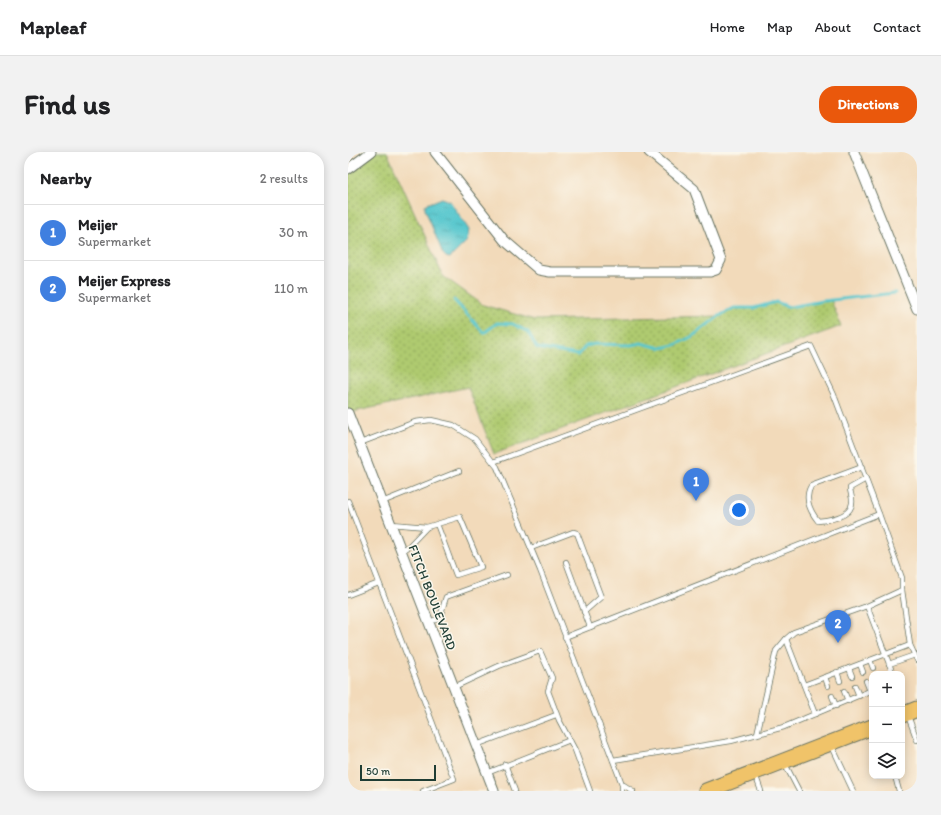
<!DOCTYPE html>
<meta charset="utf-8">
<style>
body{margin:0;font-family:Itim,sans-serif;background:#f2f2f2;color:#202124}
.controls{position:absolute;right:12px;bottom:12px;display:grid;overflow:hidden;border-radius:8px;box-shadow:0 2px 10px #0003}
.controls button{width:36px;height:36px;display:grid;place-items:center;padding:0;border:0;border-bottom:1px solid #e0e0e0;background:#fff;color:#202124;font:20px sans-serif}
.scale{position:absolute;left:12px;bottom:10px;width:76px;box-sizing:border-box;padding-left:4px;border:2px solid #1f3d34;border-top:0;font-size:11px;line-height:14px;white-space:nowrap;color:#1f3d34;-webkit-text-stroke:3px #fbf7ec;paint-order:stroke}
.you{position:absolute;left:391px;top:358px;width:14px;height:14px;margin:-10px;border:3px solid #fff;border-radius:50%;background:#1a73e8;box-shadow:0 0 0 6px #1a73e833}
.badge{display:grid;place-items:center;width:26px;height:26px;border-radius:50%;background:#ea580c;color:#fff;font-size:13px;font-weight:700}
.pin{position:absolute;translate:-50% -33px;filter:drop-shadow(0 1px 2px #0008)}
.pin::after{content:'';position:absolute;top:21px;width:14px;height:12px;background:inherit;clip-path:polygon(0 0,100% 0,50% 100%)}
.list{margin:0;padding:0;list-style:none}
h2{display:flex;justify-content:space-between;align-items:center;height:52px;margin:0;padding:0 16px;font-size:17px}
h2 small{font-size:13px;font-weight:400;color:#757577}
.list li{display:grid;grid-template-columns:26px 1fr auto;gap:12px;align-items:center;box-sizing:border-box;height:56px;padding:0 16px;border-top:1px solid #e0e0e0}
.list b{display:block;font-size:15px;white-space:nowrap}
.list p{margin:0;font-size:13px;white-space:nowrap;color:#757577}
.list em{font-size:13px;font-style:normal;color:#757577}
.icon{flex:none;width:22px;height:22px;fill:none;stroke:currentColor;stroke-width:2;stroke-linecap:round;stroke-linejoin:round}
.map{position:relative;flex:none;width:569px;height:639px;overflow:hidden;border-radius:16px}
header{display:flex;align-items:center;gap:24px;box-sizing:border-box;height:56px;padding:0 20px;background:#fff;border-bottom:1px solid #e0e0e0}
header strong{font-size:19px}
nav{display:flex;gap:22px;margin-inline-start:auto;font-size:14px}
.intro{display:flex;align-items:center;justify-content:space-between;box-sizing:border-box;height:96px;padding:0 24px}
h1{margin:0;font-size:28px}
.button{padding:10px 18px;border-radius:16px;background:#ea580c;color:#fff;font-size:14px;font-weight:700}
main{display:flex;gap:24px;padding:0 24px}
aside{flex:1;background:#fff;border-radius:16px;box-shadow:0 2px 10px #0003}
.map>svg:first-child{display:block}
</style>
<header>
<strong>Mapleaf</strong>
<nav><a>Home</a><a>Map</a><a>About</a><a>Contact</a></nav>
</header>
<div class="intro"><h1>Find us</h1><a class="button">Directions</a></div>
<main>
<aside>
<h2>Nearby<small>2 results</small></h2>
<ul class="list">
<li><span class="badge" style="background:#3f7fe0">1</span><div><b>Meijer</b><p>Supermarket</p></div><em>30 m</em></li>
<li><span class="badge" style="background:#3f7fe0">2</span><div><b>Meijer Express</b><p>Supermarket</p></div><em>110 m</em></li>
</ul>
</aside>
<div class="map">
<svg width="569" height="639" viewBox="0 0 569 639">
<defs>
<pattern id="grass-dots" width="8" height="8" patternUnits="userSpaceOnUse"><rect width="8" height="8" fill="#afca70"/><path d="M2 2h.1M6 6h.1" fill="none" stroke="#8ea55d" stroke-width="1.8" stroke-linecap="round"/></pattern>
<pattern id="water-ripples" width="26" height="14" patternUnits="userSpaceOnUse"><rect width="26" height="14" fill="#59c7ce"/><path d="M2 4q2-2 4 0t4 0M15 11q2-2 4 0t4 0" fill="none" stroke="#49a3a8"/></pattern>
</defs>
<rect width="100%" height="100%" fill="#fbf7ec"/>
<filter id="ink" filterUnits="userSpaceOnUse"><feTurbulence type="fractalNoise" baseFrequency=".025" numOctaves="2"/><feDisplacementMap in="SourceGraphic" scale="8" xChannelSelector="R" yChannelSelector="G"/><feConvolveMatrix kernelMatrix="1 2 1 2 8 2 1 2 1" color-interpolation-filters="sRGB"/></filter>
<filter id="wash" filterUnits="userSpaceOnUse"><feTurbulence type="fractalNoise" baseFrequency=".012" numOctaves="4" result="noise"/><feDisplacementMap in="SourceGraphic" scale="16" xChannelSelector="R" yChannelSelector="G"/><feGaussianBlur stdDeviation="0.9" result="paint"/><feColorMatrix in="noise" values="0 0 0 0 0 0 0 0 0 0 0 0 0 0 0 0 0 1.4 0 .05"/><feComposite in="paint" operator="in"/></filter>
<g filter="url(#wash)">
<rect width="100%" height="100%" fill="#f2daba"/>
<path fill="url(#grass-dots)" stroke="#678452" d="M 23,0 L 39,0 L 95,124 L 135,153 L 187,168 L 371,164 L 386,156 L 406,156 L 428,150 L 441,155 L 483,148 L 493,174 L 146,302 L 120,235 L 0,261 L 0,17 Z"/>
<path fill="url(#water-ripples)" stroke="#3c8281" d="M 94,46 L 102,49 L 121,78 L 119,89 L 102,106 L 98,105 L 95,102 L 77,57 L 77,53 Z"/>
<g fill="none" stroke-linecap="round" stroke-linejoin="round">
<path stroke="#59c7ce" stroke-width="3" d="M 106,148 L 136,181 L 149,171 L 165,172 L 180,180 L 189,196 L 230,203 L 238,194 L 247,192 L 283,193 L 293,191 L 313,196 L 327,193 L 345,184 L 371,164 L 386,156 L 406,156 L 428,150 L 441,155 L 475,149 L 547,141"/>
</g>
</g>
<g filter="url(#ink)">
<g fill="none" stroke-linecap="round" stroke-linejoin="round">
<defs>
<g id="lane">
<path d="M 12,291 L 67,270 L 83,268 L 105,273 L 127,287 L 145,310 L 149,315 L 192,418 L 274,632 L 274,639"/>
<path d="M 145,310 L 463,194 L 486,243 L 531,362"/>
<path d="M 514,315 L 463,334 C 456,346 462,359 470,369 C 481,368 503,365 504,351 C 505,346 502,341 502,336 L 518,327"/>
<path d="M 0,349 L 106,627 L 75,639"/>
<path d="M 34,350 L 111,319"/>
<path d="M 43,372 L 79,375 L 61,394 L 53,399"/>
<path d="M 79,375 L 112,365 L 133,415 L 108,423 L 89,372"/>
<path d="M 183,396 L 225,380 L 229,381 L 253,445 L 236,460"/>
<path d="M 218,410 L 242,475"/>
<path d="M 0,443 L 31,431"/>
<path d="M 519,454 L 554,438 L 562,493 L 569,508"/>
<path d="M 81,470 L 93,466 L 94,458 L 98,445 L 159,423"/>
<path d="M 217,485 L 531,362 L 554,426 L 554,438"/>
<path d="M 438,487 L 467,562"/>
<path d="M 522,508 L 525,516"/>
<path d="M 512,512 L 515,520"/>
<path d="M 541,512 L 567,503"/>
<path d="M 501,516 L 504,524"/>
<path d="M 489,520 L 492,529"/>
<path d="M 477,525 L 480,534"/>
<path d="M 518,529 L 522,539"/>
<path d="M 456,533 L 562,493"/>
<path d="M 507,534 L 511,544"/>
<path d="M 106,535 L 151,514 L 192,499 L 204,526 L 200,539 L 211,568 L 227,598 L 242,639"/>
<path d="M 496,539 L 500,549"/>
<path d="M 484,544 L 488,554"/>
<path d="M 560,564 L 569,588"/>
<path d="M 409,582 L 428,499 L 438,487 L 446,480 L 519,454 L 545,522"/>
<path d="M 483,592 L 505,639"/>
<path d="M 128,593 L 208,563"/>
<path d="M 265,608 L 383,589 L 436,575 L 524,538"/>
<path d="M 436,610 L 451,639"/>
<path d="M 157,612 L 167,639"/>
<path d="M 139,621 L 222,588"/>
<path d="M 407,622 L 413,639"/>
<path d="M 547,624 L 551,639"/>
<path d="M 274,632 L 285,639"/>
</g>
<g id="street">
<path d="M 87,0 L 156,88 L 191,118 L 202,120 L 362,120 L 368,118 L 373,108 L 346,37 L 301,0"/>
<path d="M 506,0 L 569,157"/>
<path d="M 0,17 L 23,0"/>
<path d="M 0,261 L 146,639"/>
</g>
<g id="primary">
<path d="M 554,563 L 569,557"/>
<path d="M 358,639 L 524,575"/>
</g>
</defs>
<use href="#lane" stroke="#697463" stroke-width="6"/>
<use href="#street" stroke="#697463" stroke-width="11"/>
<use href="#primary" stroke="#697463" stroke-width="17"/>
<use href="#lane" stroke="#fff" stroke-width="4.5"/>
<use href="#street" stroke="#fff" stroke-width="9"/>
<use href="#primary" stroke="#f0c369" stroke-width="15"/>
</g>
</g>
<g text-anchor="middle" stroke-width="3" stroke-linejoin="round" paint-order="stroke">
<g font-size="13" fill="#1f3d34" stroke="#fbf7ec">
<text transform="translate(85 445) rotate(69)" y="5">FITCH BOULEVARD</text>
</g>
</g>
</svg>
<div class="controls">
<button>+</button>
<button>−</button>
<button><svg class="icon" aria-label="layers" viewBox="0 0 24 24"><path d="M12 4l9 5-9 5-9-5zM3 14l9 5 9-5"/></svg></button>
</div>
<div class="scale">50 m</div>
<div class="you"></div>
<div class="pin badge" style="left:348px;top:349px;background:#3f7fe0">1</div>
<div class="pin badge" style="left:490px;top:491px;background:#3f7fe0">2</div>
</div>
</main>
